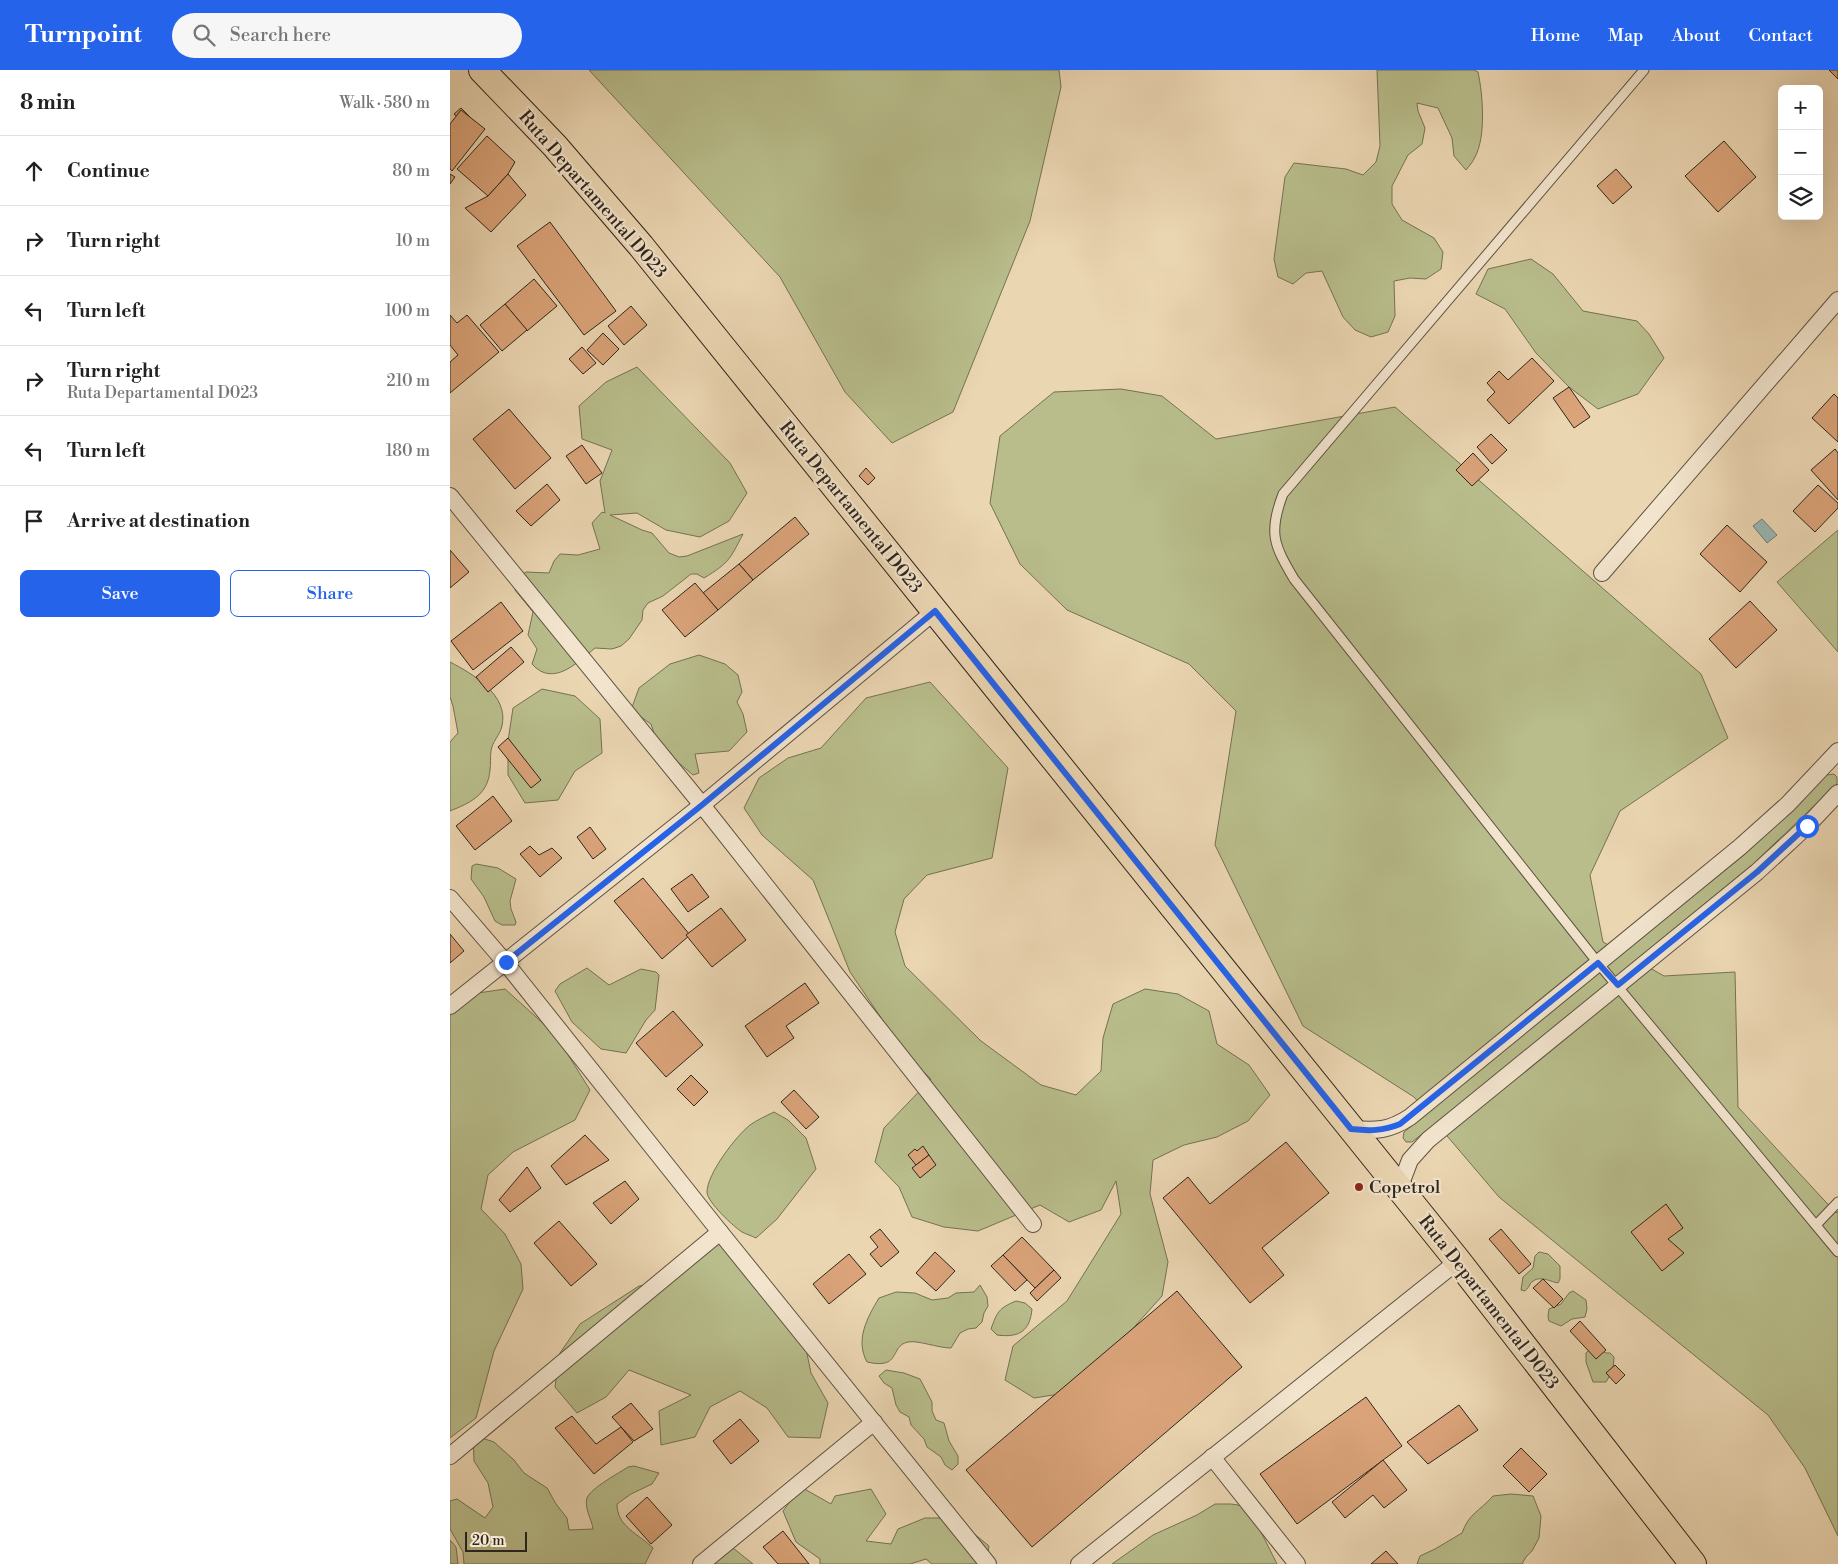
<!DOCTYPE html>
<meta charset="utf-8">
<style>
body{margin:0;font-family:"Libre Bodoni",serif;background:#f6f6f6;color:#222}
.controls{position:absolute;right:15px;top:15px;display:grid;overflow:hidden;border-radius:8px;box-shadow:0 5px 20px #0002}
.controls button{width:45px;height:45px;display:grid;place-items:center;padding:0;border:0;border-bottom:1px solid #e0e0e0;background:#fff;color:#222;font:25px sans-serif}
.scale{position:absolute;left:15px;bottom:12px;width:62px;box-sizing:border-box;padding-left:5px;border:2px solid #2f261d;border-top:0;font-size:14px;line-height:18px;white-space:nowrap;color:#2f261d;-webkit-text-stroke:4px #f2e4cd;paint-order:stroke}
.stop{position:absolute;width:15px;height:15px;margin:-11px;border:4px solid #2563eb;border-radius:50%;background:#fff}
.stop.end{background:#2563eb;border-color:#fff;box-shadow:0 1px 5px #0008}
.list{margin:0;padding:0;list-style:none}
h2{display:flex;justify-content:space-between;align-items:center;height:65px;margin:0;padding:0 20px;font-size:21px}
h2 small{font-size:16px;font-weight:400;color:#767676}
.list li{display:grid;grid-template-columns:32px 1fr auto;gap:15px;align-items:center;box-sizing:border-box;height:70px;padding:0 20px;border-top:1px solid #e0e0e0}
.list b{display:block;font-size:19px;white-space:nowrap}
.list p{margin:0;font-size:16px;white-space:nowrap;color:#767676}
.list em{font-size:16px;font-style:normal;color:#767676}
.actions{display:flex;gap:10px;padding:15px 20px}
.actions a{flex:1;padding:11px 0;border:1px solid #2563eb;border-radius:8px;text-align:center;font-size:18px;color:#2563eb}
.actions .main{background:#2563eb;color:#fff}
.icon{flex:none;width:28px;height:28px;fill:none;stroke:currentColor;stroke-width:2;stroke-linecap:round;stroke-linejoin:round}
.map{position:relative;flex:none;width:1388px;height:1494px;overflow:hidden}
header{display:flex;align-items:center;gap:30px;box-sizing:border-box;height:70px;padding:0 25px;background:#2563eb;color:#fff}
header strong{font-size:24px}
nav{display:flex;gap:28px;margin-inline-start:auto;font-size:18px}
.search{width:350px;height:45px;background:#f6f6f6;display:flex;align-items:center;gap:12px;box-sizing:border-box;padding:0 18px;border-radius:28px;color:#767676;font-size:19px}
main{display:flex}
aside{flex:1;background:#fff}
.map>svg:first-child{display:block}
</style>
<header>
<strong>Turnpoint</strong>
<div class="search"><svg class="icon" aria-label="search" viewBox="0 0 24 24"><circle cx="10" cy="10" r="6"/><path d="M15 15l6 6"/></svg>Search here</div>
<nav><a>Home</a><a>Map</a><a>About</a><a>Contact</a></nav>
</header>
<main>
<aside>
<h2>8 min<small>Walk · 580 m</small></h2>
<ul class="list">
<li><svg class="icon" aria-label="ahead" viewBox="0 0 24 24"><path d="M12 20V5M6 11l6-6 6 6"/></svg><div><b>Continue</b></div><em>80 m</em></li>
<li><svg class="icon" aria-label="right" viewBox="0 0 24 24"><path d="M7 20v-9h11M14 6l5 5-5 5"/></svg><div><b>Turn right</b></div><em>10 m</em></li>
<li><svg class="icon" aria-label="left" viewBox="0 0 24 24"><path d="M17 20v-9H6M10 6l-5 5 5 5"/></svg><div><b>Turn left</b></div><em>100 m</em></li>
<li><svg class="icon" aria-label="right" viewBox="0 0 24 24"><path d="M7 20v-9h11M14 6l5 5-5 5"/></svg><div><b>Turn right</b><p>Ruta Departamental D023</p></div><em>210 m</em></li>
<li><svg class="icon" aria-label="left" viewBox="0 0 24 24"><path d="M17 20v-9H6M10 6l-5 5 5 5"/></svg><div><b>Turn left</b></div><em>180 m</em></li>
<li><svg class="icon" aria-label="arrive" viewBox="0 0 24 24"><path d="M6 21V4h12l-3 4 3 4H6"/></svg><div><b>Arrive at destination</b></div></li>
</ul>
<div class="actions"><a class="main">Save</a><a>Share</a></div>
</aside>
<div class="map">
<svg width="1388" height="1494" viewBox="0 0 1388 1494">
<rect width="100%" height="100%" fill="#ebd6b2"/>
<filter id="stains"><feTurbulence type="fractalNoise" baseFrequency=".004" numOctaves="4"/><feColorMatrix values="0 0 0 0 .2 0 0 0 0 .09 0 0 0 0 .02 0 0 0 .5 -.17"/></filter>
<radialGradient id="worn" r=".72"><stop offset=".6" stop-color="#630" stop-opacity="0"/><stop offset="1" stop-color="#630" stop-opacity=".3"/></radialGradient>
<g fill="#b8bd8b" stroke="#747254">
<path d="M 139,0 L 609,0 L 611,17 L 580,151 L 503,342 L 442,373 L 395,322 L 330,207 Z"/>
<path d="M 927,0 L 1024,0 L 1028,2 C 1033,25 1036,67 1025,87 C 1023,92 1019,96 1016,100 L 1004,86 L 1002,68 L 988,38 L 967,33 L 968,41 L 975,58 L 972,74 L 958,85 L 942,116 L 942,134 L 952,150 L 984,168 L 993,182 L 991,199 L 976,209 L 960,208 L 944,211 L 945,246 L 938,262 L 921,267 L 905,260 L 893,247 L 872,201 L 856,203 L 843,214 L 828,207 L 824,189 L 835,107 L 844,93 L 896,99 L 913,105 L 926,92 L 930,76 Z"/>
<path d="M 1081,189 L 1103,204 L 1133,241 L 1187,251 L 1199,264 L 1214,288 L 1188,324 L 1148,339 L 1119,317 L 1086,283 L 1055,239 L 1026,224 L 1038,199 Z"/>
<path d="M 187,297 L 280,393 L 297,423 L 279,451 L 250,467 L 216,460 L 187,443 L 160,445 L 192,460 L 202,463 L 219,483 L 229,487 L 237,486 L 293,464 C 280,489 279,493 254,508 L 247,504 L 241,504 L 213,526 L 198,533 L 193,540 L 192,550 L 179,569 L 171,576 L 162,579 L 145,578 C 128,592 103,618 82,594 L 87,579 L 78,565 L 83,542 L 65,520 L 68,508 L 76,502 L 99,503 L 104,491 L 110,484 L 128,485 L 150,479 L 142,453 L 152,442 L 155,443 L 150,411 L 162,380 L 132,369 L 129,336 L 156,312 Z"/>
<path d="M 671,319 L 712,326 L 766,369 L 945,337 L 1251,604 L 1278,668 L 1170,741 L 1140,805 L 1153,872 L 1173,883 L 1294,785 L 1377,705 L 1384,704 L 1387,707 L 1387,714 L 1302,795 L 1186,890 L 1214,906 L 1285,902 L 1288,1037 L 1386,1143 L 1388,1141 L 1388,1466 L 1355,1398 L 1318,1345 L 1049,1127 L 986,1053 L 962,1072 L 956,1072 L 953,1068 L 954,1062 L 978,1043 L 964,1027 L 853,956 L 765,775 L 786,641 L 739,594 L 617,540 L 570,494 L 540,433 L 550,366 L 604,322 Z"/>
<path d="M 1388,460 L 1388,582 L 1327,512 Z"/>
<path d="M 249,585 L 275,594 L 288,605 L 292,622 L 287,632 L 293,644 L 297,662 L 279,681 L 245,684 L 249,703 L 243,705 L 208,675 L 201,654 L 181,640 L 189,618 L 220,594 Z"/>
<path d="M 0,592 C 23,604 59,625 52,656 C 50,665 42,672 41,681 C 40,687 41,694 40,700 C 38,725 20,733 0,741 L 0,672 L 8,663 L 3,636 L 0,627 Z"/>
<path d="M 480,612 L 558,698 L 542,788 L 477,805 L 454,829 L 445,862 L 455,896 L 531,971 L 591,1015 L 626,1025 L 651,1001 L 653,968 L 663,934 L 695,919 L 728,924 L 759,941 L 767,974 L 799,995 L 820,1025 L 798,1051 L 767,1067 L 734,1075 L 703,1090 L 700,1124 L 718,1192 L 712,1226 L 643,1303 L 616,1323 L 584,1328 L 555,1310 L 563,1276 L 617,1231 L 671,1144 L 666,1111 L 651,1140 L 619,1152 L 590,1135 L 528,1161 L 494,1157 L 462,1147 L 449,1117 L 425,1092 L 434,1058 L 481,1009 L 457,986 L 400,902 L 363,810 L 312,765 L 294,738 L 309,708 L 338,688 L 371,678 L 416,628 Z"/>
<path d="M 92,619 L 125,626 L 150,649 L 152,683 L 125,701 L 108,730 L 75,733 L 58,705 L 58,671 L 63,638 Z"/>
<path d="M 26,794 L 48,798 L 66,809 L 60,831 L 61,839 L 66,852 L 65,855 L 52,855 L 45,851 L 34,827 L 21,809 L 22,796 Z"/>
<path d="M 137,898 L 159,915 L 191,899 L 206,902 L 209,905 L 205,940 L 196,950 L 176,983 L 151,979 L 122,952 L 105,921 L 110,914 Z"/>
<path d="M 55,919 L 105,964 L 140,1020 L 125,1050 L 63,1082 L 38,1105 L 31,1139 L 55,1164 L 71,1194 L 73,1219 L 44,1281 L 26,1348 L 0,1368 L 0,933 L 21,924 Z"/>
<path d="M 324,1042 L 338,1050 L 356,1068 L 366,1099 L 327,1149 L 306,1168 C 302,1166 296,1164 292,1162 C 284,1157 257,1132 257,1122 C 257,1104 286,1066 300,1055 C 307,1050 316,1046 324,1042 Z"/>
<path d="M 255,1169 L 290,1177 L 354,1269 L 361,1303 L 378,1333 L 370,1368 L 338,1367 L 317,1338 L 290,1321 L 260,1337 L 245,1367 L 211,1375 L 209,1341 L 241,1325 L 179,1300 L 156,1327 L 127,1343 L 105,1317 L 110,1283 L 130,1254 L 189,1216 L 201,1214 Z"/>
<path d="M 1089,1182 L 1098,1184 L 1110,1196 L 1110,1209 L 1108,1213 C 1098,1211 1088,1204 1080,1214 C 1079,1217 1077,1219 1075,1221 L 1071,1220 L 1073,1207 L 1083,1198 L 1085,1186 Z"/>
<path d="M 530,1215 L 537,1227 L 538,1236 L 534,1243 L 532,1252 L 526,1258 L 518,1259 L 510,1263 L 501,1278 C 488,1278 468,1270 458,1272 C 439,1276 452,1300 417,1292 C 405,1270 417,1248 429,1228 L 446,1222 L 465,1223 L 482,1230 L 498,1228 L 506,1223 L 524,1222 Z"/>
<path d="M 1123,1221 L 1136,1230 L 1137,1239 L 1135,1247 L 1122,1249 L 1111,1256 L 1099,1251 L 1098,1247 L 1099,1239 L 1111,1234 L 1119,1223 Z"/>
<path d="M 566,1231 L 575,1233 L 582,1239 C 580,1261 569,1268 547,1265 L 541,1259 C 547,1242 549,1238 566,1231 Z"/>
<path d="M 1148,1279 L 1156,1283 L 1160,1283 L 1164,1287 L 1163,1300 L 1156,1312 L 1143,1312 L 1136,1292 L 1136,1283 L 1139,1280 Z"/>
<path d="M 436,1300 L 454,1303 L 470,1309 L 482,1332 L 482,1341 L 486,1350 L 494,1353 L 499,1371 L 508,1386 L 508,1394 L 502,1400 L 495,1395 L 491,1387 L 477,1377 L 474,1369 L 461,1355 L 459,1347 L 450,1342 L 446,1335 L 442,1318 L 434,1313 L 429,1306 Z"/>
<path d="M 23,1365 L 44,1372 L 64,1390 L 74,1403 L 97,1418 L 106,1434 L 117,1448 L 119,1460 L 143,1459 C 142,1450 134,1438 137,1428 C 141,1418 169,1403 178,1397 L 184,1396 L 209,1403 L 202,1414 L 181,1424 L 167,1434 C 167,1457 189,1464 203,1478 L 195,1494 L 14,1494 L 13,1482 L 0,1459 L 0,1431 L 7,1429 L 35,1448 L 43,1437 L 38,1413 L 24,1391 Z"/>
<path d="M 351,1417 L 381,1434 L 385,1426 L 421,1419 L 436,1444 L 416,1471 L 441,1474 L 448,1459 L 475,1448 L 505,1448 L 539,1476 L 536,1494 L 482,1494 L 476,1489 L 460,1494 L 370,1494 L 370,1489 L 346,1472 L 333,1441 Z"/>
<path d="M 1061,1424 L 1083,1426 L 1091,1446 L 1089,1468 L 1082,1481 L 1076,1487 L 1072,1494 L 967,1494 L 970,1486 L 985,1479 L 1012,1463 C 1019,1443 1030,1441 1043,1426 Z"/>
<path d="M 765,1434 L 781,1434 L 795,1436 L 805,1450 L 827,1494 L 662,1494 L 703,1465 L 747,1445 Z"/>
<path d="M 0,1470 L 6,1477 L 8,1494 L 0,1494 Z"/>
<path d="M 283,1478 L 303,1494 L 249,1494 Z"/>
</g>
<path fill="#9ab7b4" stroke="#6f7d78" d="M 1312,449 L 1327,465 L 1317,473 L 1303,456 Z"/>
<g fill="#daa379" stroke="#2f261d">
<path d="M 1379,0 L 1388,0 L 1388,9 Z"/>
<path d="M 11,38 L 27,54 L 24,62 L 4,44 Z"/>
<path d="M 11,40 L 35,59 L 2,101 L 0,99 L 0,54 Z"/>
<path d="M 37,66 L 65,92 L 58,104 L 38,126 L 7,99 Z"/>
<path d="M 1274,71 L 1306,107 L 1268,142 L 1235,106 Z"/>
<path d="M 1166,99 L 1182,117 L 1163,134 L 1147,116 Z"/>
<path d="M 0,104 L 5,107 L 0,114 Z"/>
<path d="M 58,104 L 76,125 L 41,162 L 15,138 L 38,126 Z"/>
<path d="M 100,152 L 166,241 L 134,265 L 67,176 Z"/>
<path d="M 84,209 L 107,236 L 77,261 L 55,234 Z"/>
<path d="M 55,234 L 77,260 L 52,281 L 30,255 Z"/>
<path d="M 181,236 L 197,255 L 174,275 L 158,256 Z"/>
<path d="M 0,245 L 7,253 L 17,245 L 49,282 L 0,323 L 0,292 L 8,285 L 0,275 Z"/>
<path d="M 153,263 L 169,279 L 153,295 L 137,280 Z"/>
<path d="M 132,277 L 146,293 L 133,304 L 119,289 Z"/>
<path d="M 1082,288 L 1104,311 L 1059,354 L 1037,330 L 1045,322 L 1037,313 L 1049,301 L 1058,310 Z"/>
<path d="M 1119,317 L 1140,347 L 1124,358 L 1103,328 Z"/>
<path d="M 1384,324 L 1388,328 L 1388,372 L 1362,348 Z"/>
<path d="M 59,339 L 101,388 L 65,419 L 23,369 Z"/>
<path d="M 1041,364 L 1057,380 L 1042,394 L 1027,377 Z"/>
<path d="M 132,375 L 152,403 L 136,414 L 116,386 Z"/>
<path d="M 1385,379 L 1388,383 L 1388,430 L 1361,400 Z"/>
<path d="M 1023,383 L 1039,400 L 1022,416 L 1006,400 Z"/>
<path d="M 416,398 L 425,408 L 418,415 L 409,406 Z"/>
<path d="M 97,414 L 110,430 L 81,456 L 66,441 Z"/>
<path d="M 1368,415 L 1388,433 L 1388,438 L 1365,462 L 1343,441 Z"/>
<path d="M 345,447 L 359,464 L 303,510 L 289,494 Z"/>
<path d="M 1277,455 L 1317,492 L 1290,522 L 1250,484 Z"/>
<path d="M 0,480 L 19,502 L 0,518 Z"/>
<path d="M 289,494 L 303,510 L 268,540 L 253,523 Z"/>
<path d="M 245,513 L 268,540 L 235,567 L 212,540 Z"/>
<path d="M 1300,531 L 1327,560 L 1286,598 L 1259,569 Z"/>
<path d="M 51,532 L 73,561 L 23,600 L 1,571 Z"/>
<path d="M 61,577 L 74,592 L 38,622 L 26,607 Z"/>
<path d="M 58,668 L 91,710 L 81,718 L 48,677 Z"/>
<path d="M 43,726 L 62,751 L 25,780 L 6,756 Z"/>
<path d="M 140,757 L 156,779 L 143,789 L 127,767 Z"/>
<path d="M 80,776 L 89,785 L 102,778 L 112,788 L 90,807 L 70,784 Z"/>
<path d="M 242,804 L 259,827 L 238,842 L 221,819 Z"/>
<path d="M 193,808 L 240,865 L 212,889 L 164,831 Z"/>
<path d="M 271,838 L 296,870 L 262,897 L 236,865 Z"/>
<path d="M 0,864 L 14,881 L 0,893 Z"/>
<path d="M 355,913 L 369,933 L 336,956 L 344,968 L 317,987 L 295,956 Z"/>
<path d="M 223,941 L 253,975 L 216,1007 L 186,973 Z"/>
<path d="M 241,1005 L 258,1022 L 244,1036 L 227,1019 Z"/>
<path d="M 344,1020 L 369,1047 L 356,1059 L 331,1032 Z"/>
<path d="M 135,1065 L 159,1090 L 116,1115 L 101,1096 Z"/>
<path d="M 836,1072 L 879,1123 L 812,1178 L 834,1205 L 800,1233 L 713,1128 L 738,1107 L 760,1134 Z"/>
<path d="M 473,1076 L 479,1085 L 466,1095 L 458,1085 L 465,1079 L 467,1081 Z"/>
<path d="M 479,1085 L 486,1095 L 470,1108 L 462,1098 Z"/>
<path d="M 77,1097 L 91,1118 L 60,1142 L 49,1130 Z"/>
<path d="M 175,1111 L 189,1129 L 161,1154 L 143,1133 Z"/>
<path d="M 1216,1134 L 1233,1158 L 1218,1169 L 1234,1183 L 1212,1201 L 1181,1162 Z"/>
<path d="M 109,1151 L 147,1194 L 121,1216 L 84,1173 Z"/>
<path d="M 430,1159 L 449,1182 L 431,1197 L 420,1184 L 428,1177 L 420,1167 Z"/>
<path d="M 1051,1159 L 1081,1194 L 1069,1204 L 1039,1169 Z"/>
<path d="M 572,1167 L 604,1200 L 585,1218 L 553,1185 Z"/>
<path d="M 485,1182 L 505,1201 L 486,1221 L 466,1203 Z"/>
<path d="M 399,1184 L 416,1204 L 379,1234 L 363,1214 Z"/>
<path d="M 553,1185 L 577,1210 L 565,1221 L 541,1196 Z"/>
<path d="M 604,1200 L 611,1208 L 587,1231 L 580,1223 Z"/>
<path d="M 1093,1209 L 1113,1229 L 1104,1238 L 1083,1218 Z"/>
<path d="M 727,1221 L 792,1297 L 582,1477 L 516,1400 Z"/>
<path d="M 1130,1251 L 1156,1280 L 1146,1289 L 1120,1261 Z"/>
<path d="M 1165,1295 L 1175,1305 L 1166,1314 L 1156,1303 Z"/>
<path d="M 916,1327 L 952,1376 L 847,1454 L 810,1404 Z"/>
<path d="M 181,1333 L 203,1359 L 184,1371 L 162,1347 Z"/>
<path d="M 1009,1335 L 1028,1360 L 978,1394 L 957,1372 Z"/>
<path d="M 122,1346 L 146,1374 L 171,1357 L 183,1372 L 144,1404 L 105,1358 Z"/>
<path d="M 290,1349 L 309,1371 L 281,1394 L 263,1371 Z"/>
<path d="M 1071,1378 L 1097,1404 L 1079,1422 L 1053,1396 Z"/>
<path d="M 933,1390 L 957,1420 L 934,1438 L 923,1425 L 895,1448 L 882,1432 Z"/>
<path d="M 197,1427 L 222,1455 L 201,1474 L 176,1446 Z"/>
<path d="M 333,1461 L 359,1494 L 328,1494 L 313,1477 Z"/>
<path d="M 936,1481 L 948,1494 L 921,1494 Z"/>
</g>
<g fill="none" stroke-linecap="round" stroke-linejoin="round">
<defs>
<g id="service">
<path d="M 1194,0 L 833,424 C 818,463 824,475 844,509 L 1148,893 L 1388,1182"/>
<path d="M 1366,1155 L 1388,1132"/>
</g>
<g id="minor">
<path d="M 0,426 L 252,735 L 583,1154"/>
<path d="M 1152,503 L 1388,230"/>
<path d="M 0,828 L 55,892 L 270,1162 L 538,1494"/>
<path d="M 0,936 L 252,735 L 485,541"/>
<path d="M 901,1059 C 926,1061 939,1061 960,1047 L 1290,777 L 1338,734 L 1388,681"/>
<path d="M 949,1119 L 960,1090 L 978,1070 L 1307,802 L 1357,756 L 1388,723"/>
<path d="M 0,1386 L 270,1162"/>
<path d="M 762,1387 L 847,1494"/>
<path d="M 251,1494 L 424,1352"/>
<path d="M 629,1494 L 1008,1191"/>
</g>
<path id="primary" d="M 32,0 L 105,76 L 191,176 L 1008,1191 L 1243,1494"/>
</defs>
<use href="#service" stroke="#5e5242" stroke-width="11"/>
<use href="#minor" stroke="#5e5242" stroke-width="18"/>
<use href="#primary" stroke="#2f261d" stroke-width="28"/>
<use href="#service" stroke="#f2e4cd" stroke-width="9"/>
<use href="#minor" stroke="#f2e4cd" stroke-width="16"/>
<use href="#primary" stroke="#ebd6b2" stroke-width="26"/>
</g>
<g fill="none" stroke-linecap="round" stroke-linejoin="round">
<path stroke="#2563eb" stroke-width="6" d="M 56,892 L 252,735 L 485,541 L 901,1059 C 919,1061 933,1061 950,1054 L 1148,893 L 1168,915 L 1307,802 L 1357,756"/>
</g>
<circle fill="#8f2418" stroke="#f2e4cd" stroke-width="2" cx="909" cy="1117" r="5"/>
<g text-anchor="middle" stroke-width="4.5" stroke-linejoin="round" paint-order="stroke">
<g font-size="18" fill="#2f261d" stroke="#f2e4cd">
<text transform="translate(143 124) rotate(49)" y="6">Ruta Departamental D023</text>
<text transform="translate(401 437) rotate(51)" y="6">Ruta Departamental D023</text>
<text transform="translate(1039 1232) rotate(52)" y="6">Ruta Departamental D023</text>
</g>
<g font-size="18" fill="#2f261d" stroke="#f2e4cd" text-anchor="start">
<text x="919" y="1123">Copetrol</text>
</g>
</g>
<rect width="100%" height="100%" filter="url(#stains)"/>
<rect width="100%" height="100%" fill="url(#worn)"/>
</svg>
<div class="controls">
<button>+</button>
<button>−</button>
<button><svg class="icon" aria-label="layers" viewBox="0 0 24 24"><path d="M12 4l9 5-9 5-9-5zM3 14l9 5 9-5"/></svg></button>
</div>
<div class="scale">20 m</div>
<div class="stop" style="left:1357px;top:756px"></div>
<div class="stop end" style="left:56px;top:892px"></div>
</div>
</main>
